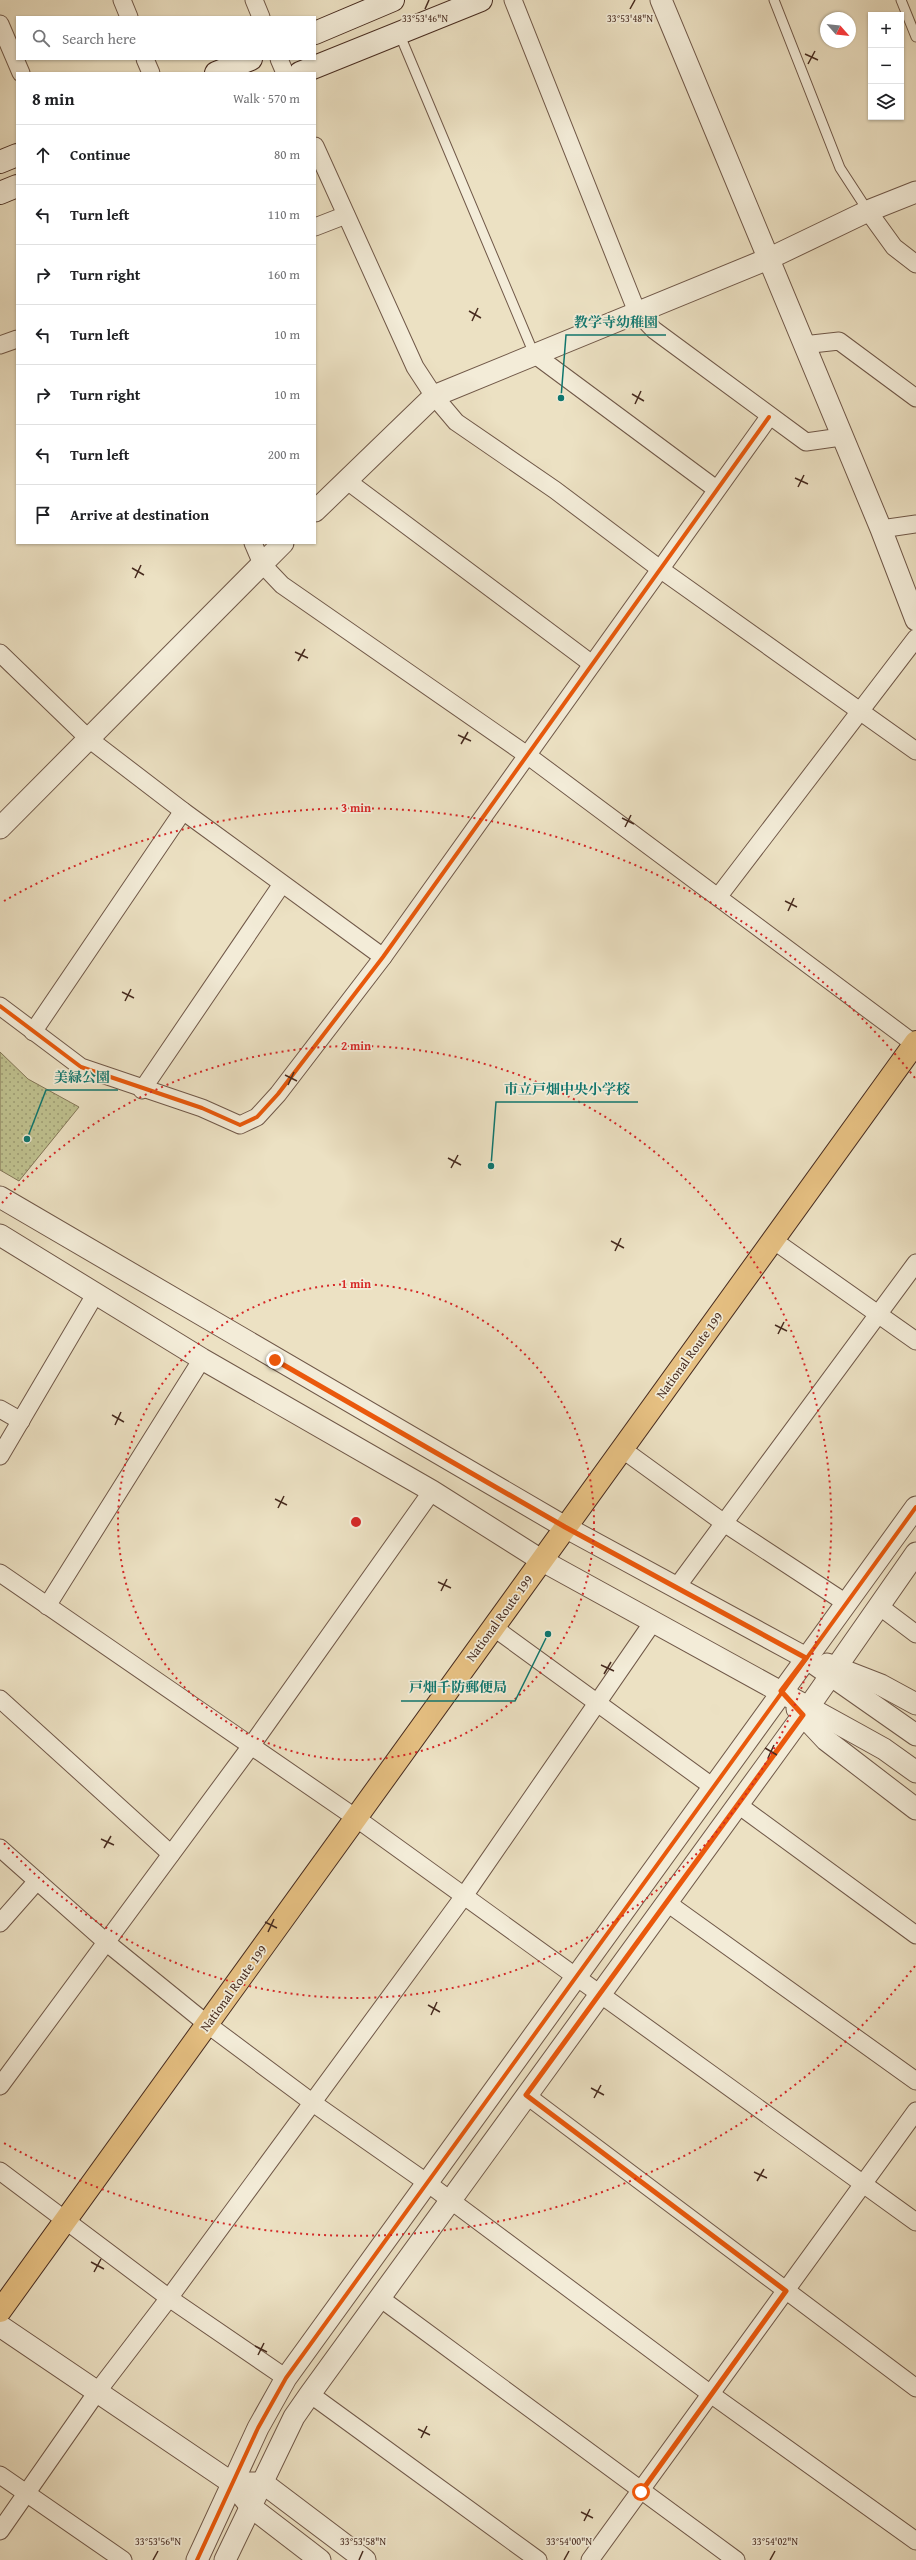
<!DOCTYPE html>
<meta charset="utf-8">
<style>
body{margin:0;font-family:"Gentium Book Plus","Noto Serif JP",serif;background:#f2f2f2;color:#202124}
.controls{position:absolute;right:12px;top:12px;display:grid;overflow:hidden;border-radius:0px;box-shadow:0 1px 3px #0004}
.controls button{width:36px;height:36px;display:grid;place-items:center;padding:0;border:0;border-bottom:1px solid #e0e0e0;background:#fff;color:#202124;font:20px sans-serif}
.compass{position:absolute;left:820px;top:12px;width:36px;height:36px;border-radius:50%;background:#fff;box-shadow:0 1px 3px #0004;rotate:117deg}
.stop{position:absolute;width:12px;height:12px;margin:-9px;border:3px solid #ea580c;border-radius:50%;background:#fff}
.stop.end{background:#ea580c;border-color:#fff;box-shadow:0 1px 4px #0008}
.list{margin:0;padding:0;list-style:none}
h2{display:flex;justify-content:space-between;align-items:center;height:52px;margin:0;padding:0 16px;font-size:17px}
h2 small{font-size:13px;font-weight:400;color:#757577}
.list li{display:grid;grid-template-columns:26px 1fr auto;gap:12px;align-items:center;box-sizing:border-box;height:60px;padding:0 16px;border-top:1px solid #e0e0e0}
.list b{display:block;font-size:15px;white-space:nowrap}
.list em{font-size:13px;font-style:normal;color:#757577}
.icon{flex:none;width:22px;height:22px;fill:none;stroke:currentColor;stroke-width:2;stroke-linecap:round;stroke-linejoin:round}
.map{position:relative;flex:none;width:916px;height:2560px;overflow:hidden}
.search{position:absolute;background:#fff;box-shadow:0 1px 3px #0004;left:16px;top:16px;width:300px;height:44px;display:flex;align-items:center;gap:10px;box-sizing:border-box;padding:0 14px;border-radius:0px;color:#757577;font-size:15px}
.panel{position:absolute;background:#fff;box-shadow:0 1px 3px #0004;left:16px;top:72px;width:300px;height:472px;border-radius:0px}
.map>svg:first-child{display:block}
</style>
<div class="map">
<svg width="916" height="2560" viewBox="0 0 916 2560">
<defs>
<pattern id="park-dots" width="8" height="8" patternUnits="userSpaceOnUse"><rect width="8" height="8" fill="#bfc18f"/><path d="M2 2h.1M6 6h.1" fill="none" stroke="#9d9d74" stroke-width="1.8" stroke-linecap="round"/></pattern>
</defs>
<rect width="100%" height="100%" fill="#ece1c3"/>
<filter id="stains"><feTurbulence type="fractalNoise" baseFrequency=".005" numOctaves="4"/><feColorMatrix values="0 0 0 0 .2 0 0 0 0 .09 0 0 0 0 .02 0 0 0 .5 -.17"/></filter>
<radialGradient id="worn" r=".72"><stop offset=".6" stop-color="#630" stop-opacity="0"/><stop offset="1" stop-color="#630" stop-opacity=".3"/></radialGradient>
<path fill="url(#park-dots)" stroke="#837657" d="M 0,1052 L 28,1079 L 79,1107 L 19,1181 L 0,1170 Z"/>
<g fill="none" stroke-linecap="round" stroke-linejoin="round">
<defs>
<g id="service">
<path d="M 774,0 L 840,168 L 868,211"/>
<path d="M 901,0 L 916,37"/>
<path d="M 399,33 L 534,354"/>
</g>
<g id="minor">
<path d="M 122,0 L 129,17"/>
<path d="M 254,0 L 261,17"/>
<path d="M 513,0 L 637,312 L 654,330 L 806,442 L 841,437"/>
<path d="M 0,24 L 21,73"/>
<path d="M 145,59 L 151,73"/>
<path d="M 279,59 L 285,73"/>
<path d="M 315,146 L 415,367 L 434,396 L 456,422 L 555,490 L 660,569 L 916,751"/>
<path d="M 868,211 L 894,247 L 916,264"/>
<path d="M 315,227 L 346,215"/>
<path d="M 0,345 L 17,339"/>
<path d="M 803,345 L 839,341 L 916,398"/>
<path d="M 534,354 L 716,489"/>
<path d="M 346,480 L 592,664"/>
<path d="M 881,529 L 916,524"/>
<path d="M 253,543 L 262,564 L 282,585 L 527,755 L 916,1045"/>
<path d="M 0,653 L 89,739 L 183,811 L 383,957"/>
<path d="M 718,897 L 916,638"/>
<path d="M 0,1006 L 81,1067 L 202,1108 L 240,1125 L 257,1117 L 278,1094 L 383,957 L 769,417"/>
<path d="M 33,1032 L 183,811"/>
<path d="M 142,1090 L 282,884"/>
<path d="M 773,1240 L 916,1341"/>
<path d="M 0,1409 L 21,1421"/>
<path d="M 622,1449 L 724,1523 L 846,1603"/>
<path d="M 0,1456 L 96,1293"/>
<path d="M 0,1573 L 356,1818 L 916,2222"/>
<path d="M 676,1588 L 916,1263"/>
<path d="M 47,1606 L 202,1359"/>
<path d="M 879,1606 L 916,1634"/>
<path d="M 493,1627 L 713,1787"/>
<path d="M 0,1699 L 171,1854"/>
<path d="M 737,1804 L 916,1935"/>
<path d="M 0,1848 L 106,1942 L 207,2024 L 313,2103 L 426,2182 L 712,2395 L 916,2541"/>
<path d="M 666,1902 L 916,2081"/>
<path d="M 0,1923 L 37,1881"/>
<path d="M 0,2086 L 251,1746 L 432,1491"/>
<path d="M 526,2095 L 916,2388"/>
<path d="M 0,2171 L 169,2298 L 286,2378"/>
<path d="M 380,2298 L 736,2560"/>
<path d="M 310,2394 L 538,2560"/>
<path d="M 0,2475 L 123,2560"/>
<path d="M 0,2531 L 97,2392 L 169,2298 L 464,1896 L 653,1622"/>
<path d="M 590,2560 L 916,2111"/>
</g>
<g id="tertiary">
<path d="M 661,0 L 881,529 L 916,620"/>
<path d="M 315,511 L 434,396 L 768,259 L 868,211 L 916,192"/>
<path d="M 0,828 L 283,543"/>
<path d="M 0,1197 L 565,1527 L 806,1658 L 916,1735"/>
<path d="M 0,1235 L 202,1359 L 432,1491 L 541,1560 L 857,1734 L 884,1749 L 916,1772"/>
<path d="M 827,1664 L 881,1685 L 916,1704"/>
<path d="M 797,1709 L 826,1740 L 916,1809"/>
<path d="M 0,2326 L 232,2483 L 251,2507 L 320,2560"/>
<path d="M 248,2483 L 263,2483 L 365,2560"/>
<path d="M 197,2560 L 258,2428 L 286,2378 L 916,1507"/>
<path d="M 225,2560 L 294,2417 L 310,2394 L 803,1715 L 916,1553"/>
</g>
<g id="secondary">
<path d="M 315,33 L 393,0"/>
<path d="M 216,73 L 251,59"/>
<path d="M 300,73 L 481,0"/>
<path d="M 0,162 L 17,155"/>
<path d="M 0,193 L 17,186"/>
</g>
<path id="trunk" d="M 0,2311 L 916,1042"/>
</defs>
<use href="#service" stroke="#705848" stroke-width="11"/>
<use href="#minor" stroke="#705848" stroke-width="19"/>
<use href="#tertiary" stroke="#705848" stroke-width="23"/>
<use href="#secondary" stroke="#472b1f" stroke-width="24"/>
<use href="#trunk" stroke="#472b1f" stroke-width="24"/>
<use href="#service" stroke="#f3ecd8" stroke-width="9"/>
<use href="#minor" stroke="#f3ecd8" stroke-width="17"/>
<use href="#tertiary" stroke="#f3ecd8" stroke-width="21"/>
<use href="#secondary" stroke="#f3ecd8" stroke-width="22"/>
<use href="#trunk" stroke="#e6c082" stroke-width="22"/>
<defs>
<g id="cycleway">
<path d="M 0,1006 L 81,1067 L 202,1108 L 240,1125 L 257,1117 L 278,1094 L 383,957 L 769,417"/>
<path d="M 197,2560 L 258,2428 L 286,2378 L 916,1507"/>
</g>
</defs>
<use href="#cycleway" stroke="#f3ecd8" stroke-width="6"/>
<use href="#cycleway" stroke="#e8590c" stroke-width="4"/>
</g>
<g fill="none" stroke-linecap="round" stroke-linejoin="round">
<path stroke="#ea580c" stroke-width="5" d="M 275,1360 L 565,1527 L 806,1658 L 781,1691 L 803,1715 L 526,2095 L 786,2291 L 641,2492"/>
</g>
<path fill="none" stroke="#472b1f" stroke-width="1.5" d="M 425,9 L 429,0M 630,9 L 635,0M 805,54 L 818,60M 808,64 L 815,51M 469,311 L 481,318M 472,321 L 478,308M 632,394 L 644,401M 635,404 L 641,391M 795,478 L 808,484M 798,487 L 804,475M 132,568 L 144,575M 135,578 L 141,565M 295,652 L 308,658M 298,661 L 305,649M 458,735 L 471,741M 461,744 L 468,732M 622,818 L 634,824M 625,827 L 631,815M 785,901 L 797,907M 788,911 L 794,898M 122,992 L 134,998M 125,1001 L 131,989M 285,1075 L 297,1081M 288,1085 L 294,1072M 448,1158 L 461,1165M 451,1168 L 458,1155M 611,1241 L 624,1248M 615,1251 L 621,1238M 775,1325 L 787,1331M 778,1334 L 784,1322M 112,1415 L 124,1422M 115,1425 L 121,1412M 275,1499 L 287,1505M 278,1508 L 284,1496M 438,1582 L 451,1588M 441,1591 L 447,1579M 601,1665 L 614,1671M 604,1674 L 611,1662M 765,1748 L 777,1755M 768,1758 L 774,1745M 101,1839 L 114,1845M 104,1848 L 111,1836M 265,1922 L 277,1928M 268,1932 L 274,1919M 428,2005 L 440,2012M 431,2015 L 437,2002M 591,2088 L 604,2095M 594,2098 L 601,2085M 754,2172 L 767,2178M 757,2181 L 764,2169M 91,2262 L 104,2269M 94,2272 L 101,2259M 255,2346 L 267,2352M 258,2355 L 264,2343M 418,2429 L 430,2435M 421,2438 L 427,2426M 581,2512 L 593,2518M 584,2521 L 590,2509M 153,2560 L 158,2551M 359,2560 L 363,2551M 564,2560 L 569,2551M 770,2560 L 775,2551"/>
<g fill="none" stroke="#d62828" stroke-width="2" stroke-dasharray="2 4">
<circle cx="356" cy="1522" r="238"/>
<path d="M2 1203A476 476 0 1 1 2 1841"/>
<path d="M915 1966A714 714 0 0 1 4 2143M4 901A714 714 0 0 1 915 1078"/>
</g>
<g text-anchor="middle" stroke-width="3.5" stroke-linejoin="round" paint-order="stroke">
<g font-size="13" fill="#472b1f" stroke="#f3ecd8">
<text transform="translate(689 1355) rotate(-54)" y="5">National Route 199</text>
<text transform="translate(499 1618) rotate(-54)" y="5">National Route 199</text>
<text transform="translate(233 1988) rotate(-54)" y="5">National Route 199</text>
</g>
</g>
<g font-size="10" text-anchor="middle" fill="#472b1f" stroke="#f3ecd8" stroke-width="3.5" stroke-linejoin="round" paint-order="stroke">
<text x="425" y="22">33°53'46"N</text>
<text x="630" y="22">33°53'48"N</text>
<text x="158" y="2545">33°53'56"N</text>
<text x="363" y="2545">33°53'58"N</text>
<text x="569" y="2545">33°54'00"N</text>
<text x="775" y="2545">33°54'02"N</text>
</g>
<circle cx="356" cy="1522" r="6" fill="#d62828" stroke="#f3ecd8" stroke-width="2"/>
<g font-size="12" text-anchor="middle" font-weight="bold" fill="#d62828" stroke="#f3ecd8" stroke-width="3.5" stroke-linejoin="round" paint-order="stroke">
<text x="356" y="812">3 min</text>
<text x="356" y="1050">2 min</text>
<text x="356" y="1288">1 min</text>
</g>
<path fill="none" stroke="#0f766e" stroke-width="1.5" d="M561 398L566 335H666M27 1139L46 1090H118M491 1166L496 1102H638M548 1634L515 1701H401"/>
<g fill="#0f766e" stroke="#f3ecd8" stroke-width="1.5">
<circle cx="561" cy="398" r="4"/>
<circle cx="27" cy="1139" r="4"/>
<circle cx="491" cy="1166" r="4"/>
<circle cx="548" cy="1634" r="4"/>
</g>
<g font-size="14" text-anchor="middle" font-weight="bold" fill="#0f766e" stroke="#f3ecd8" stroke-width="3.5" stroke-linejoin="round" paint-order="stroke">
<text x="616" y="327">教学寺幼稚園</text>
<text x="82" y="1082">美緑公園</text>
<text x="567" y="1094">市立戸畑中央小学校</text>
<text x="458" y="1692">戸畑千防郵便局</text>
</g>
<rect width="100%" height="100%" filter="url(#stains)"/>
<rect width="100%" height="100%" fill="url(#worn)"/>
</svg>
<div class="controls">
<button>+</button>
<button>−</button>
<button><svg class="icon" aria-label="layers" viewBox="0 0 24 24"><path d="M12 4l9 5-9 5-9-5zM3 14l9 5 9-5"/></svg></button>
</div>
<svg class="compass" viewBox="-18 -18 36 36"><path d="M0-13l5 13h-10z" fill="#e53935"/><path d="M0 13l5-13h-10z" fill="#757577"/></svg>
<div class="stop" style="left:641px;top:2492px"></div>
<div class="stop end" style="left:275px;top:1360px"></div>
<div class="search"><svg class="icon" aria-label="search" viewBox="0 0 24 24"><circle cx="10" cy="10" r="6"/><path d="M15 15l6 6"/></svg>Search here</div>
<section class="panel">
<h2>8 min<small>Walk · 570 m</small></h2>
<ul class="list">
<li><svg class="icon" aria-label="ahead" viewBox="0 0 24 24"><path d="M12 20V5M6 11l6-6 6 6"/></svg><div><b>Continue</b></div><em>80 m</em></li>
<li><svg class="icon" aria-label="left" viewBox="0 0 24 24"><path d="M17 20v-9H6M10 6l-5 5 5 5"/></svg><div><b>Turn left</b></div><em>110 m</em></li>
<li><svg class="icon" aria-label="right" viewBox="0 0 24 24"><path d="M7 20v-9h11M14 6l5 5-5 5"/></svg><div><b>Turn right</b></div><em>160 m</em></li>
<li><svg class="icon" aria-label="left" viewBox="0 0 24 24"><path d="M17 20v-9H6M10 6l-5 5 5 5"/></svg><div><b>Turn left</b></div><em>10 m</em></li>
<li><svg class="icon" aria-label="right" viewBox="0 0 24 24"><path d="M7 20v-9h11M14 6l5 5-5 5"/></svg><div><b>Turn right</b></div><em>10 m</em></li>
<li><svg class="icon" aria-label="left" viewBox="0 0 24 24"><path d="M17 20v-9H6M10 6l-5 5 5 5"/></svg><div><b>Turn left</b></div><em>200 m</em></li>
<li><svg class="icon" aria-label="arrive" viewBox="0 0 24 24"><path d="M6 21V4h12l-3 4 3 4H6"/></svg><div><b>Arrive at destination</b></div></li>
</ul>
</section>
</div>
